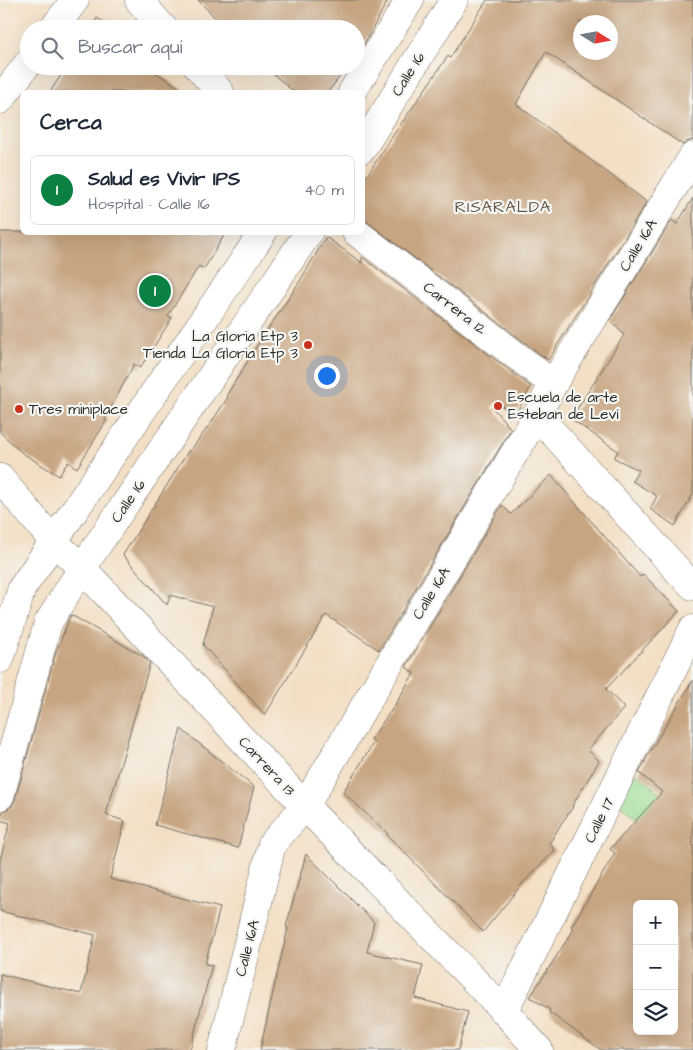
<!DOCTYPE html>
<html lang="es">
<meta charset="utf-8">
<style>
body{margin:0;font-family:"Architects Daughter",sans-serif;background:#f6f6f7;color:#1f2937}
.controls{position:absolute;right:15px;bottom:15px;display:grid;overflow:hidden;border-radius:8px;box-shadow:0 5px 20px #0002}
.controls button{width:45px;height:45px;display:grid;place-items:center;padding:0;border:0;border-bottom:1px solid #e0e1e3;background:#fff;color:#1f2937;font:25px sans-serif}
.compass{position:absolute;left:573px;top:15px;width:45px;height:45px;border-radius:50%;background:#fff;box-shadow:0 5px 20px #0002;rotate:101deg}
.you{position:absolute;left:326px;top:375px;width:18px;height:18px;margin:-12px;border:4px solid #fff;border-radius:50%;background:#1a73e8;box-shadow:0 0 0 8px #1a73e833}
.badge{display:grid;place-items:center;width:32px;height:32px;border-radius:50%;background:#0b8043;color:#fff;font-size:16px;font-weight:700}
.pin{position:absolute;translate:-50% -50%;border:2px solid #fff;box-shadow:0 1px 5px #0006}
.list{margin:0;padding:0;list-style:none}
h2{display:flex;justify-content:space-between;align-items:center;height:65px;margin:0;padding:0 20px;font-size:21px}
h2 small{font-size:16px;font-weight:400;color:#747a83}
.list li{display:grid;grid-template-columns:32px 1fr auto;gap:15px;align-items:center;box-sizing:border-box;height:70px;margin:0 10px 10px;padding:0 10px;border:1px solid #e0e1e3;border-radius:8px}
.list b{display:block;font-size:19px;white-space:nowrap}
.list p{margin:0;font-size:16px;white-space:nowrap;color:#747a83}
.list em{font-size:16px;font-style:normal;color:#747a83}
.icon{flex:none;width:28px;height:28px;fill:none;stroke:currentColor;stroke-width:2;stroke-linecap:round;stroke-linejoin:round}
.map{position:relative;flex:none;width:693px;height:1050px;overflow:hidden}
.search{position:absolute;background:#fff;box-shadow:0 5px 20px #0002;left:20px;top:20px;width:345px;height:55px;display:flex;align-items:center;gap:12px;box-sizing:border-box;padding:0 18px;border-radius:28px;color:#747a83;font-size:19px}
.panel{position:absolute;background:#fff;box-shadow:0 5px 20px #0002;left:20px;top:90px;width:345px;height:145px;border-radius:8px}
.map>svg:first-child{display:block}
</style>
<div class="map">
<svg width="693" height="1050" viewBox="0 0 693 1050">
<rect width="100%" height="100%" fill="#f6f6f2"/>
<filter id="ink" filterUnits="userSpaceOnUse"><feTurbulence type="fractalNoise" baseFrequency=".02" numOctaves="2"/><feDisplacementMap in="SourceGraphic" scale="10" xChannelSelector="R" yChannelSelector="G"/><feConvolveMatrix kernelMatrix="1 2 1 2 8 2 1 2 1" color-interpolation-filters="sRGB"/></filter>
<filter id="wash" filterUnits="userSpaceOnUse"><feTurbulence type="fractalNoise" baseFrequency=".0096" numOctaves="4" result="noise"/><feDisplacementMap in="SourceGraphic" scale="20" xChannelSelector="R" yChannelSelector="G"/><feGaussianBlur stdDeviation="1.12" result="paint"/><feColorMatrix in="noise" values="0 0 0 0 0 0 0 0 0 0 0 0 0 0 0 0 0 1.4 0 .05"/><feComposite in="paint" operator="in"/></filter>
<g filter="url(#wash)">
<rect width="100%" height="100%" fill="#f3dfc5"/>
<path fill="#9bdb91" stroke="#63835e" d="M 635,772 L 693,820 L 693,867 L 619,804 Z"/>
<g id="blocks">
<g fill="#c7a581" fill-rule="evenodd">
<path d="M 198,0 L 388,0 L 364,44 L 356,55 L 356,29 L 226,29 Z"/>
<path d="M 487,0 L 693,0 L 693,140 L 686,142 L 683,145 L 546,52 L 516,104 L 647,202 L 548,360 L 362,218 L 362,183 L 390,140 L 448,56 L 450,58 ZM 580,22 L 610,22 L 610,52 L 580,52 Z"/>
<path d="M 97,18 L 115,29 L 90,29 Z"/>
<path d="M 67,66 L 146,66 L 186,92 L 50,92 Z"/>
<path d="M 264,66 L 348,66 L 328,92 L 294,92 Z"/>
<path d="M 693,198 L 693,494 L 675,526 L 650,509 L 657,496 L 632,481 L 639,470 L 614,458 L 618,451 L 571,419 L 624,335 L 610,320 L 672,220 L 677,224 Z"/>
<path d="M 0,232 L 226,232 L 204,269 L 199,266 L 168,316 L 172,318 L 140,368 L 134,364 L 105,419 L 107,420 L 77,468 L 68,462 L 59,476 L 21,452 L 0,432 Z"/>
<path d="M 326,237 L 362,263 L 362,257 L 531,387 L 515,415 L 496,402 L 492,407 L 511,429 L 379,650 L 326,615 L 265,715 L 203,645 L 213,607 L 170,595 L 167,605 L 123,555 L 189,450 L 190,451 L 211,423 L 228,397 L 226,396 L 255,350 L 254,350 L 300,281 Z"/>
<path d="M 551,475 L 640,577 L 643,574 L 679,611 L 606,689 L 624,708 L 588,750 L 599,761 L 572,806 L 573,807 L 561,824 L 549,844 L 555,850 L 522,884 L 483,932 L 387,835 L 388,834 L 343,792 L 374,742 L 371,739 L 395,705 L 414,673 L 406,667 L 502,505 L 511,514 Z"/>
<path d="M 71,615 L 143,656 L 150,663 L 106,815 L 125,821 L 110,879 L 220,908 L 205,964 L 212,965 L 190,1050 L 0,1050 L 0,974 L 81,994 L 95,935 L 0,911 L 0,860 L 10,823 L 0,820 L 3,811 L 11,807 L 15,800 L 56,652 L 68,621 Z"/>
<path d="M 693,680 L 693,1050 L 601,1050 L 549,1012 L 550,1010 L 530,997 L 574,929 L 571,927 L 615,853 L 610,849 L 662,792 L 639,773 L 652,748 ZM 637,904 L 674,904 L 674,1031 L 637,1031 Z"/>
<path d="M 181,729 L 254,787 L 238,848 L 155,825 Z"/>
<path d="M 306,854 L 374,922 L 367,952 L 423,965 L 415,998 L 468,1012 L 458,1050 L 260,1050 L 276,979 L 288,928 L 286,927 Z"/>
</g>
</g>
</g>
<g filter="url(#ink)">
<use href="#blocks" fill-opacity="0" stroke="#716a61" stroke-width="1"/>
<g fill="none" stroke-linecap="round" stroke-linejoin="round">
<defs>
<g id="minor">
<path d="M 139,0 L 164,29"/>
<path d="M 53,29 L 75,0"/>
<path d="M 197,66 L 220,92"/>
<path d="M 352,92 L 410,0"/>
<path d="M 0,100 L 29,62"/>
<path d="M 362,149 L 454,0"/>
<path d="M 356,232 L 553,384"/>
<path d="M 537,415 L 681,574 L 693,586"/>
<path d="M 0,478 L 54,542 L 82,568 L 305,806 L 504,1011 L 539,1050"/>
<path d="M 0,659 L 22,588 L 263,232"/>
<path d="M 0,796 L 48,623 L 82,568 L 309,232"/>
<path d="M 504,1011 L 693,629"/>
<path d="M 222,1050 L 272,844 L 305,806 L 537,415 L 553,384 L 693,156"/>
</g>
</defs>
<use href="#minor" stroke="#716a61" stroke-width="29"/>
<use href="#minor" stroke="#fff" stroke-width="28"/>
</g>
</g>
<g fill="#c8321e" stroke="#f6f6f2" stroke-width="2">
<circle cx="308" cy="345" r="5"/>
<circle cx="498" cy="406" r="5"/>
<circle cx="19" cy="409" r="5"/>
</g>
<g text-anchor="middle" stroke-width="4.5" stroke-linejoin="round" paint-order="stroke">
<g font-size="15" fill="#2b2b2b" stroke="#f6f6f2">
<text transform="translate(408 74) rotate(-58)" y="5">Calle 16</text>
<text transform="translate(638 245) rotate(-59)" y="5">Calle 16A</text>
<text transform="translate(455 308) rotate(38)" y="5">Carrera 12</text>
<text transform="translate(128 501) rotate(-56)" y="5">Calle 16</text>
<text transform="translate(431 593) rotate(-59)" y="5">Calle 16A</text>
<text transform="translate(267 766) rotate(47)" y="5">Carrera 13</text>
<text transform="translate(599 820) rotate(-64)" y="5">Calle 17</text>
<text transform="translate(247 948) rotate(-76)" y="5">Calle 16A</text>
</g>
<g font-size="15" fill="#2b2b2b" stroke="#f6f6f2" text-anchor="start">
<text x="298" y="341" text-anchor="end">La Gloria Etp 3<tspan x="298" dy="17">Tienda La Gloria Etp 3</tspan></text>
<text x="508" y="402">Escuela de arte<tspan x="508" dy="17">Esteban de Leví</tspan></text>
<text x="29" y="414">Tres miniplace</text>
</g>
<g font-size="16" letter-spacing="1" fill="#625649" stroke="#f6f6f2">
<text x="503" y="212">RISARALDA</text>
</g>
</g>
</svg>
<div class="controls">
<button>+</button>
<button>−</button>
<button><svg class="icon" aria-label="layers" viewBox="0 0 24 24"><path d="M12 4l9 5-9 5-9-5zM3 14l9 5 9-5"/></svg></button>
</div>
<svg class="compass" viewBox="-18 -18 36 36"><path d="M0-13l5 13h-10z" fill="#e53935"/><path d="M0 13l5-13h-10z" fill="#747a83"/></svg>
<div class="you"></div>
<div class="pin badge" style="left:155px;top:291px">1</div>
<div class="search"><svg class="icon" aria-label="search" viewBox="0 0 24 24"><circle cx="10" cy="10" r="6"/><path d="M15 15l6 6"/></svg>Buscar aquí</div>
<section class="panel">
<h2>Cerca<small></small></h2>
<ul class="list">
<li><span class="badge">1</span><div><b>Salud es Vivir IPS</b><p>Hospital · Calle 16</p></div><em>40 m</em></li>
</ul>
</section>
</div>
